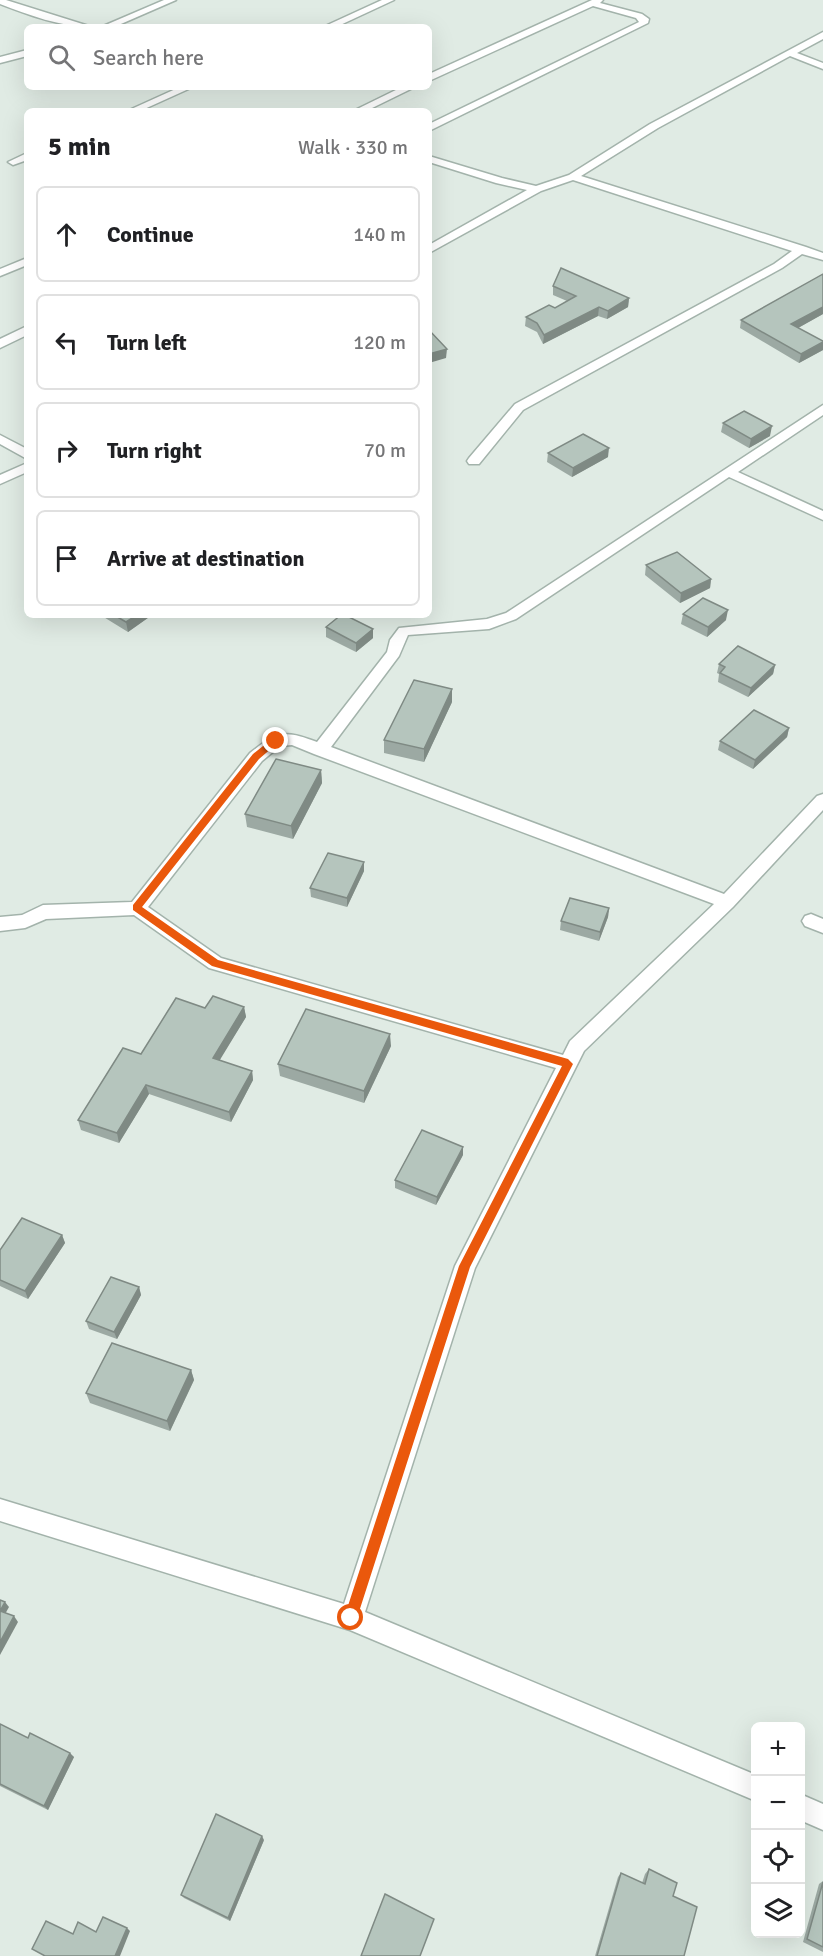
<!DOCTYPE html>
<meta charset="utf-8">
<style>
body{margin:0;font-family:Signika,sans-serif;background:#f2f2f2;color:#202124}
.controls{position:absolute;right:18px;bottom:18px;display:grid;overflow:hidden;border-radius:9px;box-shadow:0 6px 24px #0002}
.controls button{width:54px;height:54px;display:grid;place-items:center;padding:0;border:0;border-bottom:2px solid #e0e0e0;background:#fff;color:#202124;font:30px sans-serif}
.stop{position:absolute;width:18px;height:18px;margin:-14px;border:4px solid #ea580c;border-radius:50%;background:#fff}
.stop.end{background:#ea580c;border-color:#fff;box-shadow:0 2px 6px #0008}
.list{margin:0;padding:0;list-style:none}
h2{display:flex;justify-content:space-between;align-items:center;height:78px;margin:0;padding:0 24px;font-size:26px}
h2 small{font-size:20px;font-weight:400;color:#757577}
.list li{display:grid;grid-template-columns:39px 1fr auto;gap:18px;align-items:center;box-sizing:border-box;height:96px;margin:0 12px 12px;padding:0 12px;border:2px solid #e0e0e0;border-radius:9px}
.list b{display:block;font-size:22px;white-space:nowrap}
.list em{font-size:20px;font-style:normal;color:#757577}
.icon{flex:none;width:33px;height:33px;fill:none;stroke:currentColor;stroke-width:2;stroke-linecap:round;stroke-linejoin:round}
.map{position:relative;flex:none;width:823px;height:1956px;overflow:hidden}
.search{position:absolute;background:#fff;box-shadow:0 6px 24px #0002;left:24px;top:24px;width:408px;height:66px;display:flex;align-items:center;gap:15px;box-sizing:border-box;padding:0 21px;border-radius:9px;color:#757577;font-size:22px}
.panel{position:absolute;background:#fff;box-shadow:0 6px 24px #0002;left:24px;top:108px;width:408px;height:510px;border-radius:9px}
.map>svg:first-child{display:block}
</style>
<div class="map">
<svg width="823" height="1956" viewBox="0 0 823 1956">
<rect width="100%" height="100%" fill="#e0ebe4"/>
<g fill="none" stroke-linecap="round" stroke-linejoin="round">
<defs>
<g id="street">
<path d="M 0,0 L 6,0 L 92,27 C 60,27 29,15 0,4 Z"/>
<path d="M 164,0 L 176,0 L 114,27 L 101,27 Z"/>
<path d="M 382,0 L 394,0 L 336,27 L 323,27 Z"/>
<path d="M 592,0 L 603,0 L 600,3 L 642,14 L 649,19 L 648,23 L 429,131 L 429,124 L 639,22 L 636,18 L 593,6 L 429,81 L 429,74 Z"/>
<path d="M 823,32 L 823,39 L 797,53 L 823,63 L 823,69 L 790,56 L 658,128 L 581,176 L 806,247 L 823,253 L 823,260 L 802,254 L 782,268 L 523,410 L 479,464 L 469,464 L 467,461 L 469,458 L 515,404 L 774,264 L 792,251 L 573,180 L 541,191 L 429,253 L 429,245 L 527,190 L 496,183 L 429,162 L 429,156 L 502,178 L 536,186 L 569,175 L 650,124 Z"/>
<path d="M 27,50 L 27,56 L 0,63 L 0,57 Z"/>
<path d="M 180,87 L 193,87 L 140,111 L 127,111 Z"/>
<path d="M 402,87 L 415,87 L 366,111 L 353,111 Z"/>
<path d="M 27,153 L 27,160 L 13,165 L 8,162 Z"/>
<path d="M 27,258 L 27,265 L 0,276 L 0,269 Z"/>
<path d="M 27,326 L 27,335 L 0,348 L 0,339 Z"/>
<path d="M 823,405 L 823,415 L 738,472 L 823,511 L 823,520 L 729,477 L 516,619 L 489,629 L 408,635 L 399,656 L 331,747 L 724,894 L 817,796 L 823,794 L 823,810 L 733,907 L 584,1051 L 475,1268 L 365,1612 L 756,1775 L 756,1801 L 350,1630 L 0,1521 L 0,1499 L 344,1604 L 455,1266 L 556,1068 L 209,968 L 134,915 L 46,919 L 25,928 L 0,931 L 0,917 L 22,915 L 43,905 L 132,902 L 250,753 C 278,731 284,730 317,742 L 387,652 L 390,640 L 399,628 L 487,619 L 506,613 ZM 292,745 L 314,754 L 714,904 L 570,1041 L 563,1055 L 221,958 L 148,907 L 262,761 L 280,746 Z"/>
<path d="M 0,435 L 27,449 L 27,459 L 0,444 Z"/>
<path d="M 27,463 L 27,472 L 0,484 L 0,475 Z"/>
<path d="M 811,914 L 823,919 L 823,933 L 805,926 L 802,921 L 805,916 Z"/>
<path d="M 800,1794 L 823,1804 L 823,1830 L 800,1820 Z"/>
</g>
</defs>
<use href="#street" stroke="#a3b3ab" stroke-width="3"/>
<use href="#street" fill="#fff" fill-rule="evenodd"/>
</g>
<g fill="#9ca9a3">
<path d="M 823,274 L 823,314 L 798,328 L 823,350 L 799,363 L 740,328 L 741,320 Z"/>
<path d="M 553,286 L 629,298 L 628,307 L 607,319 L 598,316 L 543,344 L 537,332 L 525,326 L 526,317 L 555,308 L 567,301 L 553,295 Z"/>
<path d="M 723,423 L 770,436 L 749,448 L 721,432 Z"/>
<path d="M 548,453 L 608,457 L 572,477 L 547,462 Z"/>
<path d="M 646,565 L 711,579 L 710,588 L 680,603 L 645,575 Z"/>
<path d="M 683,614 L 726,620 L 707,637 L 681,624 Z"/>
<path d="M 101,615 L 152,615 L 128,632 L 102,616 Z"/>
<path d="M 326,627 L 373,629 L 373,638 L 356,652 L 326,637 Z"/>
<path d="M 719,664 L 775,665 L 773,674 L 748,697 L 718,682 L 719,674 L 717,673 Z"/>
<path d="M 452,702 L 424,762 L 384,753 L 384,740 Z"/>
<path d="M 789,728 L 787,737 L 753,769 L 718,750 L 720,741 Z"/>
<path d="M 321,770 L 322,783 L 293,839 L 247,827 L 245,814 Z"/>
<path d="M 364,862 L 364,871 L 347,907 L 311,897 L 310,888 Z"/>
<path d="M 609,908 L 608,917 L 599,941 L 560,930 L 561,921 Z"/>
<path d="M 244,1007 L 246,1017 L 219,1060 L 252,1071 L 253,1080 L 231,1122 L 149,1094 L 119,1143 L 81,1130 L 78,1120 L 141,1054 L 205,1008 Z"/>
<path d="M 391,1046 L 364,1103 L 280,1076 L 278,1064 Z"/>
<path d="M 463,1155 L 436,1205 L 395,1188 L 395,1180 Z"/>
<path d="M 62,1235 L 65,1243 L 28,1299 L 0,1286 L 0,1250 Z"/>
<path d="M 139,1287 L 141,1295 L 117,1339 L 89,1329 L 86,1321 Z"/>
<path d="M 191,1370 L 194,1380 L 170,1431 L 90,1403 L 86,1393 Z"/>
<path d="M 0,1724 L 28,1738 L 74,1757 L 48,1810 L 0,1786 Z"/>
<path d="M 264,1840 L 230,1921 L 184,1898 L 181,1895 Z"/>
<path d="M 649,1869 L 673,1896 L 684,1956 L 595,1956 L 618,1877 L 621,1873 L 642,1883 L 645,1874 Z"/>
<path d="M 823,1881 L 823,1952 L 803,1942 L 819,1884 Z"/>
</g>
<g fill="#7f8a84">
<path d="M 629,298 L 628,307 L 607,319 L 608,311 Z"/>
<path d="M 599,307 L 598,316 L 543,344 L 544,335 Z"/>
<path d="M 823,307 L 823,314 L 789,333 L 791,324 Z"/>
<path d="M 823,342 L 823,350 L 799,363 L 801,354 Z"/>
<path d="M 447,349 L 446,358 L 429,363 L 429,354 Z"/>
<path d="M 772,426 L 770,436 L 749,448 L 751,439 Z"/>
<path d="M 609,448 L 608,457 L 572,477 L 573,468 Z"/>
<path d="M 711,579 L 710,588 L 680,603 L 681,593 Z"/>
<path d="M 728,610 L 726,620 L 707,637 L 708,627 Z"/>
<path d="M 137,615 L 152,615 L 128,632 L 126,622 Z"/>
<path d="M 373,629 L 373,638 L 356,652 L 356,643 Z"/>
<path d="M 775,665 L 773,674 L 748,697 L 751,688 Z"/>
<path d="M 452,689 L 452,702 L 424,762 L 424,749 Z"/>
<path d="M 789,728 L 787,737 L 753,769 L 755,760 Z"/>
<path d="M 321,770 L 322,783 L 293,839 L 291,826 Z"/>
<path d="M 364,862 L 364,871 L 347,907 L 347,898 Z"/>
<path d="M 609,908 L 608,917 L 599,941 L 600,932 Z"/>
<path d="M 244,1007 L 246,1017 L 215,1068 L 213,1058 Z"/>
<path d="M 390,1034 L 391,1046 L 364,1103 L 364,1091 Z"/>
<path d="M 252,1071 L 253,1080 L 231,1122 L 229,1112 Z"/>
<path d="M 146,1085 L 149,1094 L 119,1143 L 117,1133 Z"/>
<path d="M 463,1147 L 463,1155 L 436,1205 L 437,1197 Z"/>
<path d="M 62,1235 L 65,1243 L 28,1299 L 25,1291 Z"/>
<path d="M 139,1287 L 141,1295 L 117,1339 L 114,1332 Z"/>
<path d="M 191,1370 L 194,1380 L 170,1431 L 167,1421 Z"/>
<path d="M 5,1602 L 9,1607 L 4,1616 L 0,1611 Z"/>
<path d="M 14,1616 L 18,1622 L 0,1655 L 0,1642 Z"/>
<path d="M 70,1753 L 74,1757 L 48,1810 L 44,1806 Z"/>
<path d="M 262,1836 L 264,1840 L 230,1921 L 228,1918 Z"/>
<path d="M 127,1928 L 130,1931 L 120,1956 L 115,1956 Z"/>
</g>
<g fill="#b5c5bd" stroke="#7f8a84" stroke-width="1.5">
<path d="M 561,268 L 629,298 L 608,311 L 599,307 L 544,335 L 537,323 L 526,317 L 549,305 L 555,308 L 576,296 L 553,286 Z"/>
<path d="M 823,274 L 823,307 L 791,324 L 823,341 L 823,342 L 801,354 L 741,320 Z"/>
<path d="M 429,330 L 447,349 L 429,354 Z"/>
<path d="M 744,411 L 772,426 L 751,439 L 723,423 Z"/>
<path d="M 583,434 L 609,448 L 573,468 L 548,453 Z"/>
<path d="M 677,552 L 711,579 L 681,593 L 646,565 Z"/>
<path d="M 703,598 L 728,610 L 708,627 L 683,614 Z"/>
<path d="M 114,615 L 137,615 L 126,622 Z"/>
<path d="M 341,615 L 345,615 L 373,629 L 356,643 L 326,627 Z"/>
<path d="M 738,646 L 775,665 L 751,688 L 720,673 L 725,667 L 719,664 Z"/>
<path d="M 414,680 L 452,689 L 424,749 L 384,740 Z"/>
<path d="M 754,710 L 789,728 L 755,760 L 720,741 Z"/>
<path d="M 276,759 L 321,770 L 291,826 L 245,814 Z"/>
<path d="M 328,853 L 364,862 L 347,898 L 310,888 Z"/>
<path d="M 570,898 L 609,908 L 600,932 L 561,921 Z"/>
<path d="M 213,996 L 244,1007 L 213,1058 L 252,1071 L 229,1112 L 146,1085 L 117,1133 L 78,1120 L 123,1048 L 141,1054 L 176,998 L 205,1008 Z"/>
<path d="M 306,1009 L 390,1034 L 364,1091 L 278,1064 Z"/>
<path d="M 422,1130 L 463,1147 L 437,1197 L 395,1180 Z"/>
<path d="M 22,1218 L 62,1235 L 25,1291 L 0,1280 L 0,1250 Z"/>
<path d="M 111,1277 L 139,1287 L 114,1332 L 86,1321 Z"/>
<path d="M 112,1343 L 191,1370 L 167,1421 L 86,1393 Z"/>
<path d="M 0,1600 L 5,1602 L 0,1611 Z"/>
<path d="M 0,1611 L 14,1616 L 0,1642 Z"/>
<path d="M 0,1724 L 28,1738 L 30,1733 L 70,1753 L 44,1806 L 0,1784 Z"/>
<path d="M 216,1814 L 262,1836 L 228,1918 L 181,1895 Z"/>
<path d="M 649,1869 L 677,1883 L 673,1896 L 697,1907 L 684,1956 L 597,1956 L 621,1873 L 645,1884 Z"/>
<path d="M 823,1882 L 823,1947 L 807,1939 Z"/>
<path d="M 385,1894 L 434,1919 L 420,1956 L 361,1956 Z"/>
<path d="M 103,1917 L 127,1928 L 115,1956 L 45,1956 L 32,1949 L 46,1921 L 73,1934 L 78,1922 L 96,1932 Z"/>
</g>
<path fill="#ea580c" d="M 273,738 L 280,741 L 259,759 L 142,907 L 218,960 L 568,1059 L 573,1064 L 470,1267 L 357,1618 L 355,1623 L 351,1625 L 346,1623 L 344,1618 L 459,1266 L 562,1066 L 212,966 L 133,910 L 133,905 L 253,754 Z"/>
</svg>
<div class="controls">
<button>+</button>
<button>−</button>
<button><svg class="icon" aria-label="locate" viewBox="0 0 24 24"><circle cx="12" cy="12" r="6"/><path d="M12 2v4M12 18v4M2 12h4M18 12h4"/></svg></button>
<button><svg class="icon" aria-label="layers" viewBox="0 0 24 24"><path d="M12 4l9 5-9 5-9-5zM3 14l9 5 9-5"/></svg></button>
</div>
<div class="stop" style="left:351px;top:1618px"></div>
<div class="stop end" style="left:276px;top:741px"></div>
<div class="search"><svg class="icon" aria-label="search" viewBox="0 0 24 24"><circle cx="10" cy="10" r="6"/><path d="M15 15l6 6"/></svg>Search here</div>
<section class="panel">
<h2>5 min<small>Walk · 330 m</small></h2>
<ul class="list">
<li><svg class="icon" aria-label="ahead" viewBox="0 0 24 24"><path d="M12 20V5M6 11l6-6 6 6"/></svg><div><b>Continue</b></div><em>140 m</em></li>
<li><svg class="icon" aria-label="left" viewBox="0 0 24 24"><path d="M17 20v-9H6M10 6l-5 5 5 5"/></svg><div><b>Turn left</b></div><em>120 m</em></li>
<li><svg class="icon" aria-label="right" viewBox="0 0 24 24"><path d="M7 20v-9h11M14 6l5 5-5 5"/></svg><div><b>Turn right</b></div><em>70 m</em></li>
<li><svg class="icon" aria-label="arrive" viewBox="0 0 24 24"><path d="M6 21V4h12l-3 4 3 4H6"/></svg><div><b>Arrive at destination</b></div></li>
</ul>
</section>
</div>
